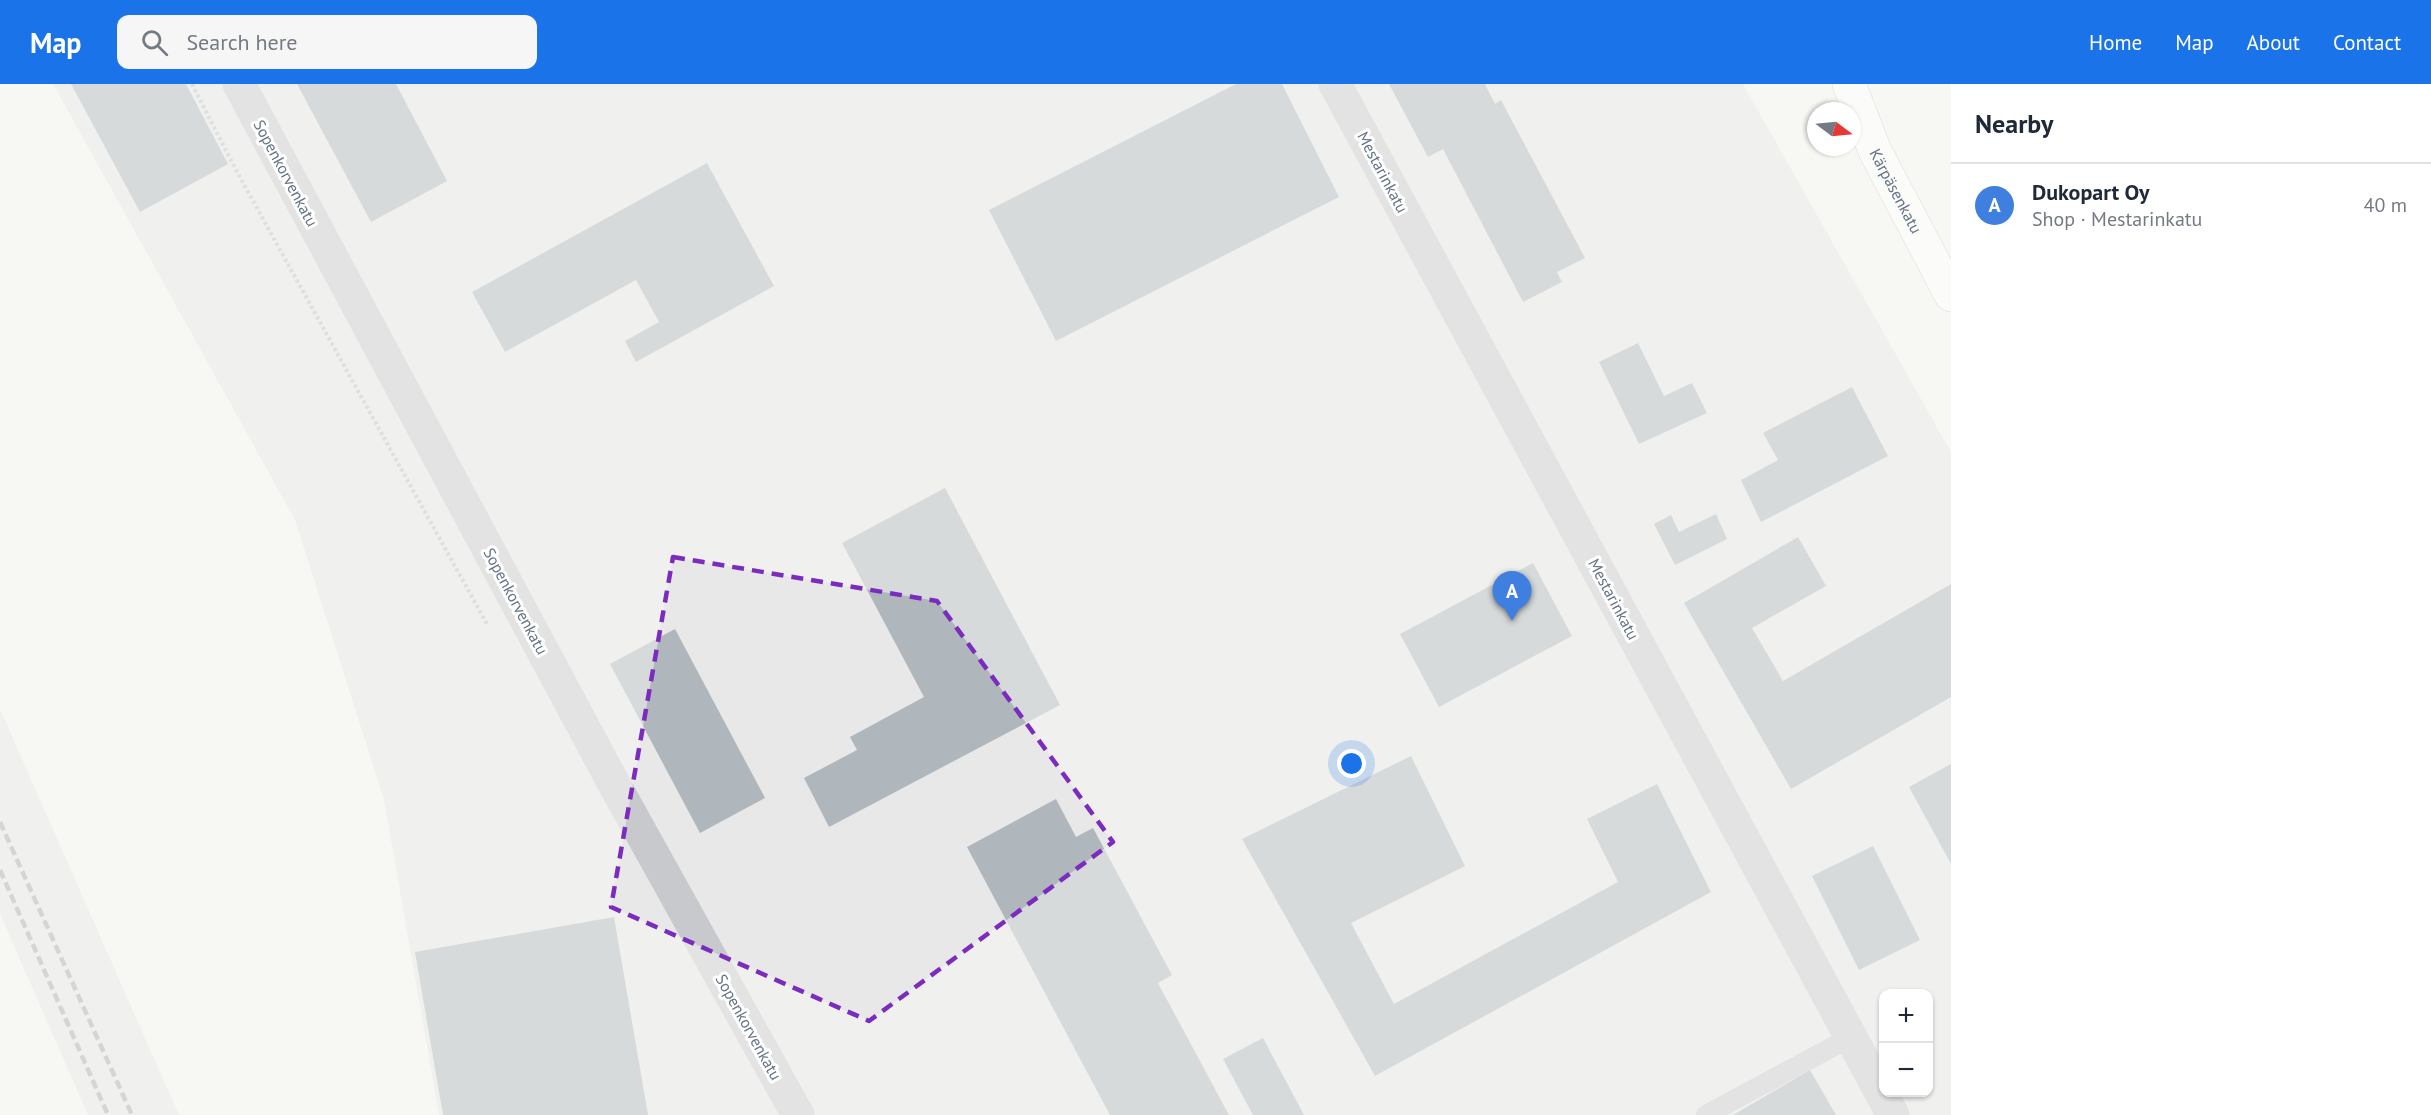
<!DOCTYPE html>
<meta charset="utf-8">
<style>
body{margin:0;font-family:"PT Sans",sans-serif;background:#f6f6f7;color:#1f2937}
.controls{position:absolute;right:18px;bottom:18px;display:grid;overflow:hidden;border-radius:12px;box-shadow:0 2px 4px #0004}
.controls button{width:54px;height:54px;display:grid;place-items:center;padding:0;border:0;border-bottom:2px solid #e0e1e3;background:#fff;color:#1f2937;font:30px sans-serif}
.compass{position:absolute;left:1807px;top:18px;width:54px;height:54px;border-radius:50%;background:#fff;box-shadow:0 2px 4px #0004;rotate:106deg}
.you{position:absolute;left:1352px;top:680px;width:21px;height:21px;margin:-15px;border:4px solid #fff;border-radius:50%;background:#1a73e8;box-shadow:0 0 0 9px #1a73e833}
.badge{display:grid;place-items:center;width:39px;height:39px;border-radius:50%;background:#1a73e8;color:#fff;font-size:20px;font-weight:700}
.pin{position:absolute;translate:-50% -50px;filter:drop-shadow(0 2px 3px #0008)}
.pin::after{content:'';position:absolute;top:32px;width:21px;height:18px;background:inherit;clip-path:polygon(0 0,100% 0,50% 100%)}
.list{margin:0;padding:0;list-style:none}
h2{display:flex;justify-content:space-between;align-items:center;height:78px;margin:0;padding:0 24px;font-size:26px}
h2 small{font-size:20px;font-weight:400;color:#747a83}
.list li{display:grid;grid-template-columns:39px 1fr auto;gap:18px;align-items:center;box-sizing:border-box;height:84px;padding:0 24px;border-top:2px solid #e0e1e3}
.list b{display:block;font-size:22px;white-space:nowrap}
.list p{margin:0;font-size:20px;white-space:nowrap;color:#747a83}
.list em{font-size:20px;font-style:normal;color:#747a83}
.icon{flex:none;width:33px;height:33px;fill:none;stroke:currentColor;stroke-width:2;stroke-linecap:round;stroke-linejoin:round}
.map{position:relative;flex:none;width:1951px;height:1031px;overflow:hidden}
header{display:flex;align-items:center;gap:36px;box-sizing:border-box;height:84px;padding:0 30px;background:#1a73e8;color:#fff}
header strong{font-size:28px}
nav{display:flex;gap:33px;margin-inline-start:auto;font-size:21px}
.search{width:420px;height:54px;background:#f6f6f7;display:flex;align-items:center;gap:15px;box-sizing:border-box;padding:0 21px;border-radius:12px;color:#747a83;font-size:22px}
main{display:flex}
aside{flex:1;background:#fff}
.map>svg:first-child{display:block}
</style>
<header>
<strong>Map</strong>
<div class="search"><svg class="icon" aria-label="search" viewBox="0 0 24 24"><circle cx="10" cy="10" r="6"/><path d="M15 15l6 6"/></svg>Search here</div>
<nav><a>Home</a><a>Map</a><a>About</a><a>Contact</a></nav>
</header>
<main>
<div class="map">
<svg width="1951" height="1031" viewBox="0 0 1951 1031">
<rect width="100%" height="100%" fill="#f7f7f4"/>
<g fill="#e7e8e7" fill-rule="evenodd">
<path d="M 53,0 L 1743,0 L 1951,368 L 1951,1031 L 439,1031 L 384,716 L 295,436 ZM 1884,910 L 1928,910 L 1928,1008 L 1884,1008 Z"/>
<path d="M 0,625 L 179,1031 L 88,1031 L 0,830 Z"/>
</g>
<g fill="#afb6bc">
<path d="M 71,0 L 186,0 L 228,80 L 140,128 Z"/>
<path d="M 297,0 L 396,0 L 447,97 L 371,138 Z"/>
<path d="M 1236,0 L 1282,0 L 1339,113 L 1056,257 L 989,126 Z"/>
<path d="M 1389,0 L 1485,0 L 1495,20 L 1501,16 L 1585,174 L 1557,188 L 1562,198 L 1523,218 L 1443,65 L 1428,73 Z"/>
<path d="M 707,79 L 774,202 L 636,278 L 625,257 L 659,238 L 636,196 L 505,268 L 472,208 Z"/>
<path d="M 1638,259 L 1664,312 L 1692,299 L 1707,329 L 1639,360 L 1599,278 Z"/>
<path d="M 1852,303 L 1888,372 L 1761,438 L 1741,396 L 1778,376 L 1763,349 Z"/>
<path d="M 945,404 L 1060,621 L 829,743 L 804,694 L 857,666 L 850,653 L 924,613 L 842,459 Z"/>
<path d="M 1716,430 L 1727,455 L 1675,481 L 1654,440 L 1671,431 L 1679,448 Z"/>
<path d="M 1798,453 L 1826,502 L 1752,544 L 1783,597 L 1951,500 L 1951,613 L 1791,705 L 1684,519 Z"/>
<path d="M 1533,479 L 1572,552 L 1439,623 L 1400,550 Z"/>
<path d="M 675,545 L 765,714 L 700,749 L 610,580 Z"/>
<path d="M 1411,672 L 1465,782 L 1351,839 L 1394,920 L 1618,798 L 1587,735 L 1657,700 L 1711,808 L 1375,992 L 1242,755 Z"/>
<path d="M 1951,680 L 1951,780 L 1909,703 Z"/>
<path d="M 1056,715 L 1076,753 L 1093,744 L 1172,891 L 1158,899 L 1229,1031 L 1110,1031 L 967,763 Z"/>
<path d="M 1873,762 L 1920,856 L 1859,886 L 1812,792 Z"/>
<path d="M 614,833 L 648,1031 L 443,1031 L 415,868 Z"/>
<path d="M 1263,954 L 1304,1031 L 1253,1031 L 1223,975 Z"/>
<path d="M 1810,986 L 1836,1031 L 1733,1031 Z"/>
</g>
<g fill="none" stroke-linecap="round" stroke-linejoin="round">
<defs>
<g id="secondary">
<path id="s1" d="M 1849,0 L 1875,67 L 1951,211"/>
</g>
</defs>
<use href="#secondary" stroke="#b9bcc2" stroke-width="34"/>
<path stroke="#c0c1c4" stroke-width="4" stroke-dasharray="3 3" stroke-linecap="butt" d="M 192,0 L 237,88 L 488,542"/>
<path stroke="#c7c9cd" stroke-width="20" d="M 1706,1031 L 1851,953"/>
<g stroke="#c7c9cd" stroke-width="33">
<path d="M 239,0 L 614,700 L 798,1031"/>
<path d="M 1335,0 L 1893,1031"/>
</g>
<use href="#secondary" stroke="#fff" stroke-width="33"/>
<g stroke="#a6abb2" stroke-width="4.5" stroke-dasharray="9 4.5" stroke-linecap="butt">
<path d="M 0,738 L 132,1031"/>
<path d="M 0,786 L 108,1031"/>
</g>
</g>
<path d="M0 0H1951V1031H0ZM 673,473 L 937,517 L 1113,758 L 869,937 L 611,823 Z" fill="#f7f7f4" fill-opacity=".55" fill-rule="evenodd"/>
<path fill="none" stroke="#7b2cbf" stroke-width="4.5" stroke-dasharray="12 8" stroke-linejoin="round" d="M 673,473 L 937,517 L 1113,758 L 869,937 L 611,823 Z"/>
<g text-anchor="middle" stroke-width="6" stroke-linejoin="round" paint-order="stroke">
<g font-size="16" fill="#657386" stroke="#fff">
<text transform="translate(1383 88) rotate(62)" y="6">Mestarinkatu</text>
<text transform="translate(286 89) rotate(62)" y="6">Sopenkorvenkatu</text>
<text dy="6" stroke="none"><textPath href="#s1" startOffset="117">Kärpäsenkatu</textPath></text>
<text transform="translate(1614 515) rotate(62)" y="6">Mestarinkatu</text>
<text transform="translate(516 517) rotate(62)" y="6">Sopenkorvenkatu</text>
<text transform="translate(749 943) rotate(61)" y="6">Sopenkorvenkatu</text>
</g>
</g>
</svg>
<div class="controls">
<button>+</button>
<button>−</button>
</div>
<svg class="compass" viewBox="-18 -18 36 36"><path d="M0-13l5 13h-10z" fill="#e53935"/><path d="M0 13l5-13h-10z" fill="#747a83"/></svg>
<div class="you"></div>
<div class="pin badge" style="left:1512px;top:537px;background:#3f7fe0">A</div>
</div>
<aside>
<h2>Nearby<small></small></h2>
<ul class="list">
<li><span class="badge" style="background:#3f7fe0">A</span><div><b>Dukopart Oy</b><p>Shop · Mestarinkatu</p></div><em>40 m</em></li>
</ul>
</aside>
</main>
